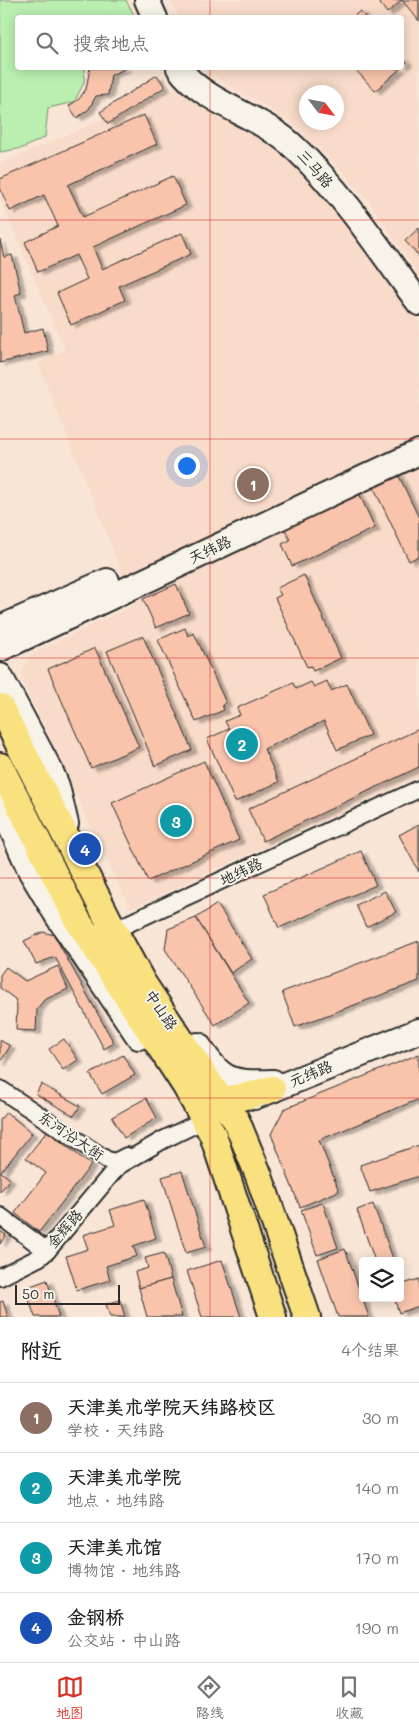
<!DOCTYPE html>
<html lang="zh">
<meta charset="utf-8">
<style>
body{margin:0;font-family:Mali,"LXGW WenKai TC",sans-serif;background:#f2f2f2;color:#202124}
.controls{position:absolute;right:15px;bottom:15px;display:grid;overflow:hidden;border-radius:5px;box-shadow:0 2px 12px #0003}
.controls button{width:45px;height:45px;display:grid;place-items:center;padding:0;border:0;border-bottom:1px solid #e0e0e0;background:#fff;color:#202124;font:25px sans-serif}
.compass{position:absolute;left:299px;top:85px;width:45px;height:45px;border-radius:50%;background:#fff;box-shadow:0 2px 12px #0003;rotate:122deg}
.scale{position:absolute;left:15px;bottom:12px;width:105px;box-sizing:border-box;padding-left:5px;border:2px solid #2b2b2b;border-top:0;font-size:14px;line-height:18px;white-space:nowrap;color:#2b2b2b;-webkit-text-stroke:4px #f7f3e8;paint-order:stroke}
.you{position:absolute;left:186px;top:465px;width:18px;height:18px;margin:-12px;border:4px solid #fff;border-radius:50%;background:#1a73e8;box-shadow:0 0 0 8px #1a73e833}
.badge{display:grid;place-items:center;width:32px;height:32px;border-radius:50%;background:#d93025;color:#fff;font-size:16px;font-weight:700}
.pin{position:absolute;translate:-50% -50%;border:2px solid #fff;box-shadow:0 1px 5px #0006}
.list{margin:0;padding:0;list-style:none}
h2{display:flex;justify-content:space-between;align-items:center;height:65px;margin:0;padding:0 20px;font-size:21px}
h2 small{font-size:16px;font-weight:400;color:#757577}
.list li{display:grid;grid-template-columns:32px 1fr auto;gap:15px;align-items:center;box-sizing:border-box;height:70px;padding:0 20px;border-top:1px solid #e0e0e0}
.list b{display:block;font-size:19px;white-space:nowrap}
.list p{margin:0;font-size:16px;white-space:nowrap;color:#757577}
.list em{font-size:16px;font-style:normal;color:#757577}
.icon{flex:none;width:28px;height:28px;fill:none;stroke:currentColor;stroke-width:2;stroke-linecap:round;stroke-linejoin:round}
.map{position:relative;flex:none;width:419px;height:1317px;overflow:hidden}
.search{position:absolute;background:#fff;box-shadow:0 2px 12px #0003;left:15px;right:15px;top:15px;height:55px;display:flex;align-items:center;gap:12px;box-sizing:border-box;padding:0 18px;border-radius:5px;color:#757577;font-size:19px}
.sheet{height:345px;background:#fff}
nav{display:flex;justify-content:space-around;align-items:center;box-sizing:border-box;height:70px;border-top:1px solid #e0e0e0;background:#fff;font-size:14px;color:#757577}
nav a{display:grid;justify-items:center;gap:2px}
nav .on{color:#d93025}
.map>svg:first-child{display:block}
</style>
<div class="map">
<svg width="419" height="1317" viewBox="0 0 419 1317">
<defs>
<filter id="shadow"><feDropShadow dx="5.5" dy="3" stdDeviation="1" flood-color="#0004"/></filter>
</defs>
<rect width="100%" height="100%" fill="#f8e5d6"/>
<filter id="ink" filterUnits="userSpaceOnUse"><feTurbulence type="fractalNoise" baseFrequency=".02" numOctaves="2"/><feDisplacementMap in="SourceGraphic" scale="10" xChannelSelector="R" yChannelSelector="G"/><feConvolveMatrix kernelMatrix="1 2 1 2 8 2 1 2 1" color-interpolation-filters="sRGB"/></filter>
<g filter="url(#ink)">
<g fill="#f8dbc9" fill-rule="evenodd">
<path d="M 170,0 L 419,0 L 419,276 L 369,201 L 345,174 L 289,120 L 207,73 L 204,68 L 402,68 L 402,18 L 179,17 ZM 306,92 L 336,92 L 336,122 L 306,122 Z"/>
<path d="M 184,84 L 270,135 L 342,211 L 419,318 L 419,776 L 130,909 L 22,680 L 22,673 L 25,665 L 28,658 L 36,652 L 135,604 L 38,363 L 65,350 L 0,198 L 0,164 Z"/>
</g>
<path fill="#baefb0" stroke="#728d6e" d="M 0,0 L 126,0 L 135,17 L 18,18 L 18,68 L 85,68 L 84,83 L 74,102 L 48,108 L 45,137 L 23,148 L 0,152 Z"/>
<g fill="#f9c4ab" stroke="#2b2b2b" filter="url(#shadow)">
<path d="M 377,0 L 419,0 L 419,21 L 402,0 L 387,13 Z"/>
<path d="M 360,11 L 366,18 L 352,18 Z"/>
<path d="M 402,57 L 407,62 L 402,67 Z"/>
<path d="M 90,68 L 127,68 L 111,75 L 108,95 L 96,96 L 89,109 L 77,118 L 69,106 L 79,99 L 86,89 Z"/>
<path d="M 354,68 L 401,68 L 375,91 Z"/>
<path d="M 157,75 L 165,87 L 108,124 L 100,112 Z"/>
<path d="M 144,115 L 157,144 L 68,185 L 83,217 L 173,176 L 186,205 L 93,247 L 102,269 L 182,233 L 191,254 L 119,286 L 125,300 L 71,325 L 57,293 L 87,279 L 76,255 L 38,272 L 25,242 L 58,226 L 44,195 L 10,211 L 0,188 L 0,179 Z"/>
<path d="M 419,228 L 419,256 L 405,241 Z"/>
<path d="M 0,240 L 4,257 L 12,255 L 21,293 L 15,295 L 24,333 L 43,328 L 48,351 L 0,363 Z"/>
<path d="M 397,472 L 419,518 L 419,556 L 409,561 L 372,484 Z"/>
<path d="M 358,491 L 375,528 L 292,566 L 282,544 L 290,540 L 283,525 Z"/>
<path d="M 304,575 L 341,658 L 313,671 L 311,666 L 307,667 L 275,598 L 281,595 L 277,588 Z"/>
<path d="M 176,584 L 189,613 L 156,628 L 143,599 Z"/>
<path d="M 185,628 L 188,636 L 194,633 L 226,703 L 222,705 L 224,710 L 196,722 L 158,640 Z"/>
<path d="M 143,636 L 192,750 L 155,766 L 107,651 Z"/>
<path d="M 95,648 L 139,747 L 91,768 L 48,669 Z"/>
<path d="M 327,681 L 331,691 L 347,684 L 370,735 L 337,750 L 324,721 L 264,749 L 279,782 L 235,802 L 207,739 L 229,729 L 225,721 L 240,715 L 237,708 L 293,683 L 296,689 L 311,682 L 314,687 Z"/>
<path d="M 419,729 L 419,767 L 263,841 L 248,809 Z"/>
<path d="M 204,761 L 239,840 L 148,881 L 112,803 Z"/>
<path d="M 419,824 L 419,872 L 399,835 Z"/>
<path d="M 361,851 L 376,885 L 279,928 L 264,894 Z"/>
<path d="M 385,891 L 396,912 L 366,927 L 356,905 Z"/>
<path d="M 217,904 L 252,959 L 231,973 L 196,918 Z"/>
<path d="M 196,918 L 249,1003 L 215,1025 L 165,949 L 168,929 Z"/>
<path d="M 43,932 L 54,935 L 114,1043 L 104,1049 L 55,957 L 36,964 L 24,941 Z"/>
<path d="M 419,941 L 419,981 L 295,1027 L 282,992 Z"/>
<path d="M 58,966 L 68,989 L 44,1000 L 37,1009 L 36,1031 L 16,1030 L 17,1005 L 15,999 L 0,988 L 0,975 L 6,967 L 25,981 Z"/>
<path d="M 64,1039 L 78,1060 L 63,1070 L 49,1049 Z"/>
<path d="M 0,1040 L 10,1046 L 0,1063 Z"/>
<path d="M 419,1054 L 419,1106 L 417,1100 L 319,1140 L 339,1191 L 300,1207 L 271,1134 L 284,1109 Z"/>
<path d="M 123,1055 L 135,1075 L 102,1094 L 90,1074 Z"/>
<path d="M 41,1084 L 80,1106 L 74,1116 L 36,1094 Z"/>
<path d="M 146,1098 L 157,1118 L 124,1138 L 112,1117 Z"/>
<path d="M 6,1112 L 32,1133 L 1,1172 L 10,1179 L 0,1192 L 0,1120 Z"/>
<path d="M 47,1131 L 91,1165 L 39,1232 L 15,1213 L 46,1173 L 26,1158 Z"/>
<path d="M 419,1145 L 419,1176 L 370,1192 L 360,1165 Z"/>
<path d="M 182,1171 L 206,1247 L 186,1253 L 162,1177 Z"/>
<path d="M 144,1199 L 156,1238 L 133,1246 L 137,1256 L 106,1266 L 110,1280 L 77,1290 L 66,1256 L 88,1249 L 83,1235 L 115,1225 L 110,1210 Z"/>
<path d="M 323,1203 L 338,1248 L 317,1255 L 301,1210 Z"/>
<path d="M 373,1204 L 394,1261 L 375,1261 L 357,1210 Z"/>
<path d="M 0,1231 L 6,1235 L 0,1244 Z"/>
<path d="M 345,1249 L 369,1317 L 338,1317 L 318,1259 Z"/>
<path d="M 164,1253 L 171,1279 L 139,1288 L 135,1272 L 148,1268 L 145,1258 Z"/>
<path d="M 222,1260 L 241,1317 L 202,1317 L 187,1271 Z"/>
<path d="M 171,1279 L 182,1317 L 147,1317 L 139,1288 Z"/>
<path d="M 419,1279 L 419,1306 L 399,1313 L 394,1298 L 400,1298 L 400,1285 Z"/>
<path d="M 47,1280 L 59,1317 L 35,1317 L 25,1288 Z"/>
<path d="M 120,1300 L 125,1317 L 110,1317 L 106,1304 Z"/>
<path d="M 3,1301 L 8,1317 L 0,1317 L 0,1302 Z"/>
</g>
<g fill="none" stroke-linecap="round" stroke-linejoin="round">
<defs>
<g id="street">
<path d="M 104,926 L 112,927 L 125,925 L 419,789"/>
<path d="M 0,1089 L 107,1160 L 115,1162 L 127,1156"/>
<path d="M 0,1216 L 47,1251"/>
<path d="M 0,1277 L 40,1257 L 47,1251 L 118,1166 L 163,1140 L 204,1120"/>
</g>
<g id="secondary">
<path d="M 147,0 L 155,18"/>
<path d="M 179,68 C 204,104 263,116 295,148 C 343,193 380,250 419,303"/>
<path d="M 0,628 L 107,581"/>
<path d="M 0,649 L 419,452"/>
<path d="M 0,676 L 51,772 L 57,786 L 66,824"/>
<path d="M 0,803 L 31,872 L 58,917 L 139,1037"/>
<path d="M 198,1045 C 223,1082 229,1083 273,1082"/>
<path d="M 254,1097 L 419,1031"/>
</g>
<g id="primary">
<path d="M 0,707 L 112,927 L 142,982 L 220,1099 L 236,1120 L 259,1176 L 307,1317"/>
<path d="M 0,766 L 78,921 L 185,1085 L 213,1135 L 273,1317"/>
<path d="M 206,1098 C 230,1101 250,1096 272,1089"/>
</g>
</defs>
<use href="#street" stroke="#2b2b2b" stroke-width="20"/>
<use href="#secondary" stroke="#2b2b2b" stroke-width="28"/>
<use href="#primary" stroke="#2b2b2b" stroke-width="30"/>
<use href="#street" stroke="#f7f3e8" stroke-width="16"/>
<use href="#secondary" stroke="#f7f3e8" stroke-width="24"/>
<use href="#primary" stroke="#fae180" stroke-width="26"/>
</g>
</g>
<path fill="none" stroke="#d62828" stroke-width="1" stroke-opacity="0.55" d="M 210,0 L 210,18M 210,68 L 210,1317M 0,220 L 419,220M 0,439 L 419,439M 0,658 L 419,658M 0,878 L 419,878M 0,1098 L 419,1098"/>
<g text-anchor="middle" stroke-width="4" stroke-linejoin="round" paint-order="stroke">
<g font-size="15" fill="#2b2b2b" stroke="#f7f3e8">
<text transform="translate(315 169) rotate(48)" y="5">三马路</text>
<text transform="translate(210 550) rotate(-25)" y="5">天纬路</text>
<text transform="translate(241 872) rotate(-25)" y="5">地纬路</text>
<text transform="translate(161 1010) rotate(56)" y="5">中山路</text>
<text transform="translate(311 1074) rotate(-22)" y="5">元纬路</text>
<text transform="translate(71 1136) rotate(34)" y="5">东河沿大街</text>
<text transform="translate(65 1229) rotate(-49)" y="5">金辉路</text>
</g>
</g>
</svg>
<div class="controls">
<button><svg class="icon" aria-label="layers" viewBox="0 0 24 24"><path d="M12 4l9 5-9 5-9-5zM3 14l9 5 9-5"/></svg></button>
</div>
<svg class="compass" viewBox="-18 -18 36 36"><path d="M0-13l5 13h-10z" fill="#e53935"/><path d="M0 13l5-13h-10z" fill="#757577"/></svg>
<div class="scale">50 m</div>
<div class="you"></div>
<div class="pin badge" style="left:253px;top:484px;background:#8d6e63">1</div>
<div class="pin badge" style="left:242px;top:744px;background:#0f9aa8">2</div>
<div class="pin badge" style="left:176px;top:821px;background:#0f9aa8">3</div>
<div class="pin badge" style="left:85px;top:849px;background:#1a4fb4">4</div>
<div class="search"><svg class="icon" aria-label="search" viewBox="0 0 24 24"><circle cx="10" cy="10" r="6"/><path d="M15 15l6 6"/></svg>搜索地点</div>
</div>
<section class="sheet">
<h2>附近<small>4个结果</small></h2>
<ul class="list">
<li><span class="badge" style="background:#8d6e63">1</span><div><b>天津美术学院天纬路校区</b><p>学校 · 天纬路</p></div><em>30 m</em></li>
<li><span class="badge" style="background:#0f9aa8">2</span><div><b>天津美术学院</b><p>地点 · 地纬路</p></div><em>140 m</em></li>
<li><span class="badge" style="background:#0f9aa8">3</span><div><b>天津美术馆</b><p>博物馆 · 地纬路</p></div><em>170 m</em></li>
<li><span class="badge" style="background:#1a4fb4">4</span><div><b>金钢桥</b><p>公交站 · 中山路</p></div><em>190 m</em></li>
</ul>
</section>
<nav>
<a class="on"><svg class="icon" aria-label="map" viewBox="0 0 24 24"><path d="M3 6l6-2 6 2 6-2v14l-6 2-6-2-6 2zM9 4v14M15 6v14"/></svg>地图</a>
<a><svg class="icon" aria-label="directions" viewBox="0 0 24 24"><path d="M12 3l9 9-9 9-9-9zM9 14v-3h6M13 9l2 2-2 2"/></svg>路线</a>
<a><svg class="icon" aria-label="saved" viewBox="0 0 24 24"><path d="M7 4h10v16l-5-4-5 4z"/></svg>收藏</a>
</nav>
